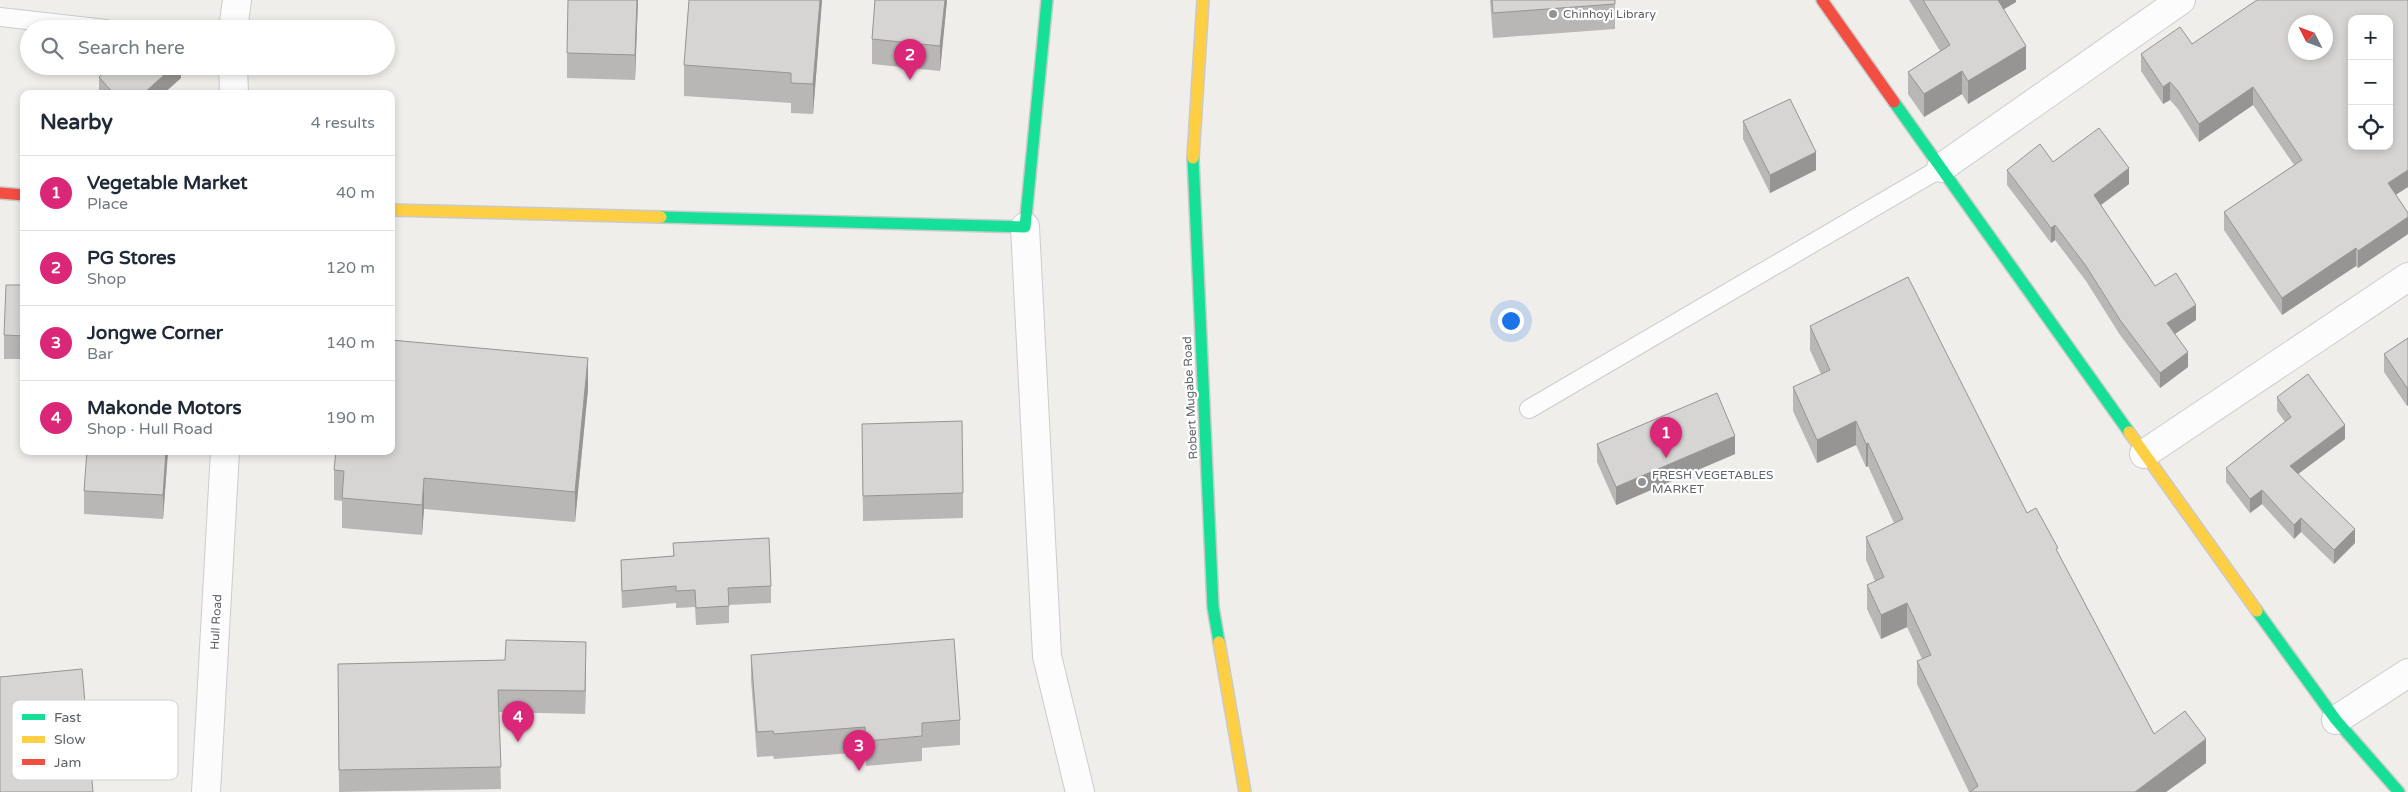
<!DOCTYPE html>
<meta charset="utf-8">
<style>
body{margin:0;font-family:"Varela Round",sans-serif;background:#f6f6f7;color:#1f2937}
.controls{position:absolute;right:15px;top:15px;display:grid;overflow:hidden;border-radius:10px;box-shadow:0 2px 8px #0003}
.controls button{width:45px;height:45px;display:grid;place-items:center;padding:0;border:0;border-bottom:1px solid #e0e1e3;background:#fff;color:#1f2937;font:25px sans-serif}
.compass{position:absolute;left:2288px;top:15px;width:45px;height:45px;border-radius:50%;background:#fff;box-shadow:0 2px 8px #0003;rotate:312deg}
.you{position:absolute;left:1510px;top:320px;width:18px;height:18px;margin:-12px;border:4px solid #fff;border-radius:50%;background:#1a73e8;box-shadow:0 0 0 8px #1a73e833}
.badge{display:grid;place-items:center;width:32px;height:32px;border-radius:50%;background:#db2777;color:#fff;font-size:16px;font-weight:700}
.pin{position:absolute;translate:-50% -41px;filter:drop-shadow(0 1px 2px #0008)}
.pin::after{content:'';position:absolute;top:26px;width:18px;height:15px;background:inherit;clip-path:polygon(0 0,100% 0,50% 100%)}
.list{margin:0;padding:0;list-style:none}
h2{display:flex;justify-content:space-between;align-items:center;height:65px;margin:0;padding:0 20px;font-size:21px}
h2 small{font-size:16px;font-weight:400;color:#747a83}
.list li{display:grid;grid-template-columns:32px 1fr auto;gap:15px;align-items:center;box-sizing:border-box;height:75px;padding:0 20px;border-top:1px solid #e0e1e3}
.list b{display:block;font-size:19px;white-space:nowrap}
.list p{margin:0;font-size:16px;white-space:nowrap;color:#747a83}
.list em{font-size:16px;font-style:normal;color:#747a83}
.icon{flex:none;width:28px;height:28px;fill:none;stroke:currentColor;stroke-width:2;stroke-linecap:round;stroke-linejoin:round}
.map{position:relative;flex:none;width:2408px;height:792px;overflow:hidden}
.search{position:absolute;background:#fff;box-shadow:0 2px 8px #0003;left:20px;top:20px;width:375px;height:55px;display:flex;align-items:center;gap:12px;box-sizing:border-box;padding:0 18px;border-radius:28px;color:#747a83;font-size:19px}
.panel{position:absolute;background:#fff;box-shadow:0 2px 8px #0003;left:20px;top:90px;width:375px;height:365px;border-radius:10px}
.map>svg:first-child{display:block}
</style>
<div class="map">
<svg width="2408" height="792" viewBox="0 0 2408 792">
<rect width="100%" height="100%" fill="#efeeea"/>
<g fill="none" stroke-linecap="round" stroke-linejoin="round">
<defs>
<g id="lane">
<path d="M 0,17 L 106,29"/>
<path d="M 1529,409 L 1941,168"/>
</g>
<g id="street">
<path d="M 233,29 L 237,0"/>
<path d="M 233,66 L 234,94"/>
<path d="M 1941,168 L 2181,0"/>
<path d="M 1025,227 L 1047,656 L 1080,792"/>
<path d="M 2144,454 L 2408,277"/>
<path d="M 2336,720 L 2408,673"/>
<path d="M 206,792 L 225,451"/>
</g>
<g id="fast">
<path d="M 1894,102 L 2129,432"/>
<path d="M 1193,158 L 1213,607 L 1219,642"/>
<path d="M 661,217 L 1025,227 L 1047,0"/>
<path d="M 2257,611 L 2336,720 L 2399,792"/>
</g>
<g id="slow">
<path d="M 1193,158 L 1203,0"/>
<path d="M 391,210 L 661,217"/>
<path d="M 2129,432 L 2257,611"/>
<path d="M 1219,642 L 1245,792"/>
</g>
<g id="jam">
<path d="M 1822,0 L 1894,102"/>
<path d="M 0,193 L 24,195"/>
</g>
</defs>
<use href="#lane" stroke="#cbcccc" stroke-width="20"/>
<use href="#street" stroke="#cbcccc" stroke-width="30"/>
<use href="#fast" stroke="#cacacb" stroke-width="14"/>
<use href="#slow" stroke="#cacacb" stroke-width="14"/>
<use href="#jam" stroke="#cacacb" stroke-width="14"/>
<use href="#lane" stroke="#fdfcfc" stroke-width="18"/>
<use href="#street" stroke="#fdfcfc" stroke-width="28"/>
<use href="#fast" stroke="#16e098" stroke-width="11"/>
<use href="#slow" stroke="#ffcf43" stroke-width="11"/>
<use href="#jam" stroke="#f24e42" stroke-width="11"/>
</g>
<g fill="#b8b7b5">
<path d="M 638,0 L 635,80 L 567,78 L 567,53 Z"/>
<path d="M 689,0 L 822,0 L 813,114 L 791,113 L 791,103 L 684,96 L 684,65 Z"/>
<path d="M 875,0 L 947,0 L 940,71 L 872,64 L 872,39 Z"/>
<path d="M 1490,0 L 1615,0 L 1615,29 L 1493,38 Z"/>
<path d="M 1909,0 L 2016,0 L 2016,2 L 2004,9 L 2026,69 L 1968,104 L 1962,94 L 1924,117 L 1908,94 L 1908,72 L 1940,51 Z"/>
<path d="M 2257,0 L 2396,195 L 2408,213 L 2408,234 L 2358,268 L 2356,266 L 2282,315 L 2224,230 L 2224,212 L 2294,165 L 2253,105 L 2199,142 L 2178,109 L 2170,100 L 2163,104 L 2141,71 L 2141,54 L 2192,44 Z"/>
<path d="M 181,66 L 181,78 L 163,94 L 99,94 L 99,77 Z"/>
<path d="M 1743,121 L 1816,170 L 1770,193 L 1743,139 Z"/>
<path d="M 2053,162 L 2129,184 L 2101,205 L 2155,286 L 2196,320 L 2175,334 L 2188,367 L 2160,388 L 2120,335 L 2086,281 L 2055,240 L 2051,243 L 2007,185 L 2007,170 Z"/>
<path d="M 24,285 L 24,359 L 4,359 L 4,335 Z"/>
<path d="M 1810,326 L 2027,513 L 2058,553 L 2154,734 L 2206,763 L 2166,792 L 1969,792 L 1917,684 L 1917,661 L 1922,659 L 1907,627 L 1881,639 L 1867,609 L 1867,585 L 1875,581 L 1866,560 L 1866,537 L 1894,523 L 1868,466 L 1866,467 L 1856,445 L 1817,463 L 1793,411 L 1793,387 L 1821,374 L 1810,350 Z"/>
<path d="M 2408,338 L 2407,406 L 2384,372 L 2384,354 Z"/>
<path d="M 588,389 L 575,522 L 424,509 L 422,535 L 342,528 L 342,501 L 334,500 L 334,470 Z"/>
<path d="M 2277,397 L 2345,439 L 2298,474 L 2355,543 L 2334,564 L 2301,532 L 2294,539 L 2262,504 L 2250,513 L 2226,482 L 2226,468 L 2285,422 L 2277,411 Z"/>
<path d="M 862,424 L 963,493 L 963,518 L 863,521 Z"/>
<path d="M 1597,444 L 1735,454 L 1616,505 L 1597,462 Z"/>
<path d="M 168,451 L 163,519 L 84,514 L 84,491 Z"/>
<path d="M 673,543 L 771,586 L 771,603 L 729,605 L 729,623 L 696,625 L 695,607 L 676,608 L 676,603 L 622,608 L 621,577 L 621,560 L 673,556 Z"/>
<path d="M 751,655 L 960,720 L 960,745 L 922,748 L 922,761 L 866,766 L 865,752 L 774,759 L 773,756 L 757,757 L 751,680 Z"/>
<path d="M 338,664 L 586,664 L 585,714 L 499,712 L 501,789 L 339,792 Z"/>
</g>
<g fill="#969594">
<path d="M 637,0 L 638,0 L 635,80 L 635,55 Z"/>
<path d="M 820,0 L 822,0 L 813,114 L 813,84 Z"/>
<path d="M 945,0 L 947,0 L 940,71 L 940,46 Z"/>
<path d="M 1994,0 L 2016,0 L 2016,2 L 1994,15 Z"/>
<path d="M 2026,46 L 2026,69 L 1968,104 L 1968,81 Z"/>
<path d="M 174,66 L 181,66 L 181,78 L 163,94 L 143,94 Z"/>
<path d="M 1962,71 L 1962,94 L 1924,117 L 1924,94 Z"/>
<path d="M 2170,82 L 2170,100 L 2163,104 L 2163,87 Z"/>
<path d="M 2253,87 L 2253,105 L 2199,142 L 2199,124 Z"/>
<path d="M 1816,152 L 1816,170 L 1770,193 L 1770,175 Z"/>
<path d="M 2129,168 L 2129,184 L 2094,210 L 2094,195 Z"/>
<path d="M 2408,170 L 2408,187 L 2388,200 L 2388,183 Z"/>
<path d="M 2408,217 L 2408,234 L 2358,268 L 2358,251 Z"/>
<path d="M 2055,225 L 2055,240 L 2051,243 L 2051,228 Z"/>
<path d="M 2356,248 L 2356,266 L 2282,315 L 2282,298 Z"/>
<path d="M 2196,305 L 2196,320 L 2167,339 L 2167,323 Z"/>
<path d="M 2188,352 L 2188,367 L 2160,388 L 2160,373 Z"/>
<path d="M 588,358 L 588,389 L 575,522 L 575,492 Z"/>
<path d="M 2407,388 L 2408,388 L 2408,405 L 2407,406 Z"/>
<path d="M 1856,421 L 1856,445 L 1817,463 L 1817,440 Z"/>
<path d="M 2345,425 L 2345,439 L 2290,480 L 2290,466 Z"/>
<path d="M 1735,436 L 1735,454 L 1616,505 L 1616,487 Z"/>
<path d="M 1868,443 L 1868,466 L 1866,467 L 1866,444 Z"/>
<path d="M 166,451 L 168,451 L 163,519 L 163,495 Z"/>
<path d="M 424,478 L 424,509 L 422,535 L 422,505 Z"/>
<path d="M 2262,490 L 2262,504 L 2250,513 L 2250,499 Z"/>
<path d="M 2301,518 L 2301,532 L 2294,539 L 2294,525 Z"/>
<path d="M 2355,529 L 2355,543 L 2334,564 L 2334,550 Z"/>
<path d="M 1907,603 L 1907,627 L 1881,639 L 1881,615 Z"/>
<path d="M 586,642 L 586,664 L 585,714 L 585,691 Z"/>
<path d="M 2206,739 L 2206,763 L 2166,792 L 2135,792 Z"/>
</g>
<g fill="#d6d5d3" stroke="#969594" fill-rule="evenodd">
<path d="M 568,0 L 637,0 L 635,55 L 567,53 Z"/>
<path d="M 689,0 L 820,0 L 813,84 L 791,83 L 791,73 L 684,65 Z"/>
<path d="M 875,0 L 945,0 L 940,46 L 872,39 Z"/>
<path d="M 1492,0 L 1615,0 L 1615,4 L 1493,13 Z"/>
<path d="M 1923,0 L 1998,0 L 2026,46 L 1968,81 L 1962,71 L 1924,94 L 1908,72 L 1950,45 Z"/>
<path d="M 2257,0 L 2408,0 L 2408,170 L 2388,183 L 2408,213 L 2408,217 L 2358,251 L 2356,248 L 2282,298 L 2224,212 L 2302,160 L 2253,87 L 2199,124 L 2178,91 L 2170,82 L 2163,87 L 2141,54 L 2180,27 L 2192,44 ZM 2352,19 L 2389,19 L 2389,146 L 2352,146 ZM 2296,22 L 2326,22 L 2326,52 L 2296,52 Z"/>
<path d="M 111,66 L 174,66 L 143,94 L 114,94 L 99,77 Z"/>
<path d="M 1790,99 L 1816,152 L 1770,175 L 1743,121 Z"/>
<path d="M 2099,128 L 2129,168 L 2094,195 L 2155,286 L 2176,273 L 2196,305 L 2167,323 L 2188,352 L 2160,373 L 2120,320 L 2086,266 L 2055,225 L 2051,228 L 2007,170 L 2040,144 L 2053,162 Z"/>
<path d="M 1908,277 L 2027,513 L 2036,508 L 2058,548 L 2056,549 L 2154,734 L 2185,711 L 2206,739 L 2135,792 L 1970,792 L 1978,786 L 1917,661 L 1931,655 L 1907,603 L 1881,615 L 1867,585 L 1884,577 L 1866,537 L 1903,519 L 1868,443 L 1866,444 L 1856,421 L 1817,440 L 1793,387 L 1830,370 L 1810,326 Z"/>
<path d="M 6,285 L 24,285 L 24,336 L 4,335 Z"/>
<path d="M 2408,338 L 2408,388 L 2407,388 L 2384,354 Z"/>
<path d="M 391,340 L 588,358 L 575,492 L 424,478 L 422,505 L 342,498 L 344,471 L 334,470 L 336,451 L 391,451 Z"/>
<path d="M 2308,374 L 2345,425 L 2290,466 L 2355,529 L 2334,550 L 2301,518 L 2294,525 L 2262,490 L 2250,499 L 2226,468 L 2291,417 L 2277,397 Z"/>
<path d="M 1717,393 L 1735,436 L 1616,487 L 1597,444 Z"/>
<path d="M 962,421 L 963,493 L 863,496 L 862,424 Z"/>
<path d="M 87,451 L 166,451 L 163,495 L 84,491 Z"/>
<path d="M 769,538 L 771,586 L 728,588 L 729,606 L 696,608 L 695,590 L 676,591 L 676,586 L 622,591 L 621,560 L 674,556 L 673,543 Z"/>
<path d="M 954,639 L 960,720 L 922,723 L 922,736 L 866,741 L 865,727 L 774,734 L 773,731 L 757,732 L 751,655 Z"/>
<path d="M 506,640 L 586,642 L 585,691 L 498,690 L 501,767 L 339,770 L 338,664 L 505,660 Z"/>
<path d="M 82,669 L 93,792 L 0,792 L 0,677 Z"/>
</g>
<g fill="#919496" stroke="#fff" stroke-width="2">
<circle cx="1553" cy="14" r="5"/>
<circle cx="1642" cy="482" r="5"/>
</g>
<g text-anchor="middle" stroke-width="4.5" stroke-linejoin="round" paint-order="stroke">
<g font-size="12" fill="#5f6368" stroke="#fff" text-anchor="start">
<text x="1563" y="18">Chinhoyi Library</text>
<text x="1652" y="479">FRESH VEGETABLES<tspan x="1652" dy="14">MARKET</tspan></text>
</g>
<g font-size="12" fill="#5f6368" stroke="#fff">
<text transform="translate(1190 398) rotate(-93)" y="4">Robert Mugabe Road</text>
<text transform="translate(216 622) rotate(-87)" y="4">Hull Road</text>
</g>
</g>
<rect x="12" y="700" width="166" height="80" rx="8" fill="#fff" stroke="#cfd0d2" stroke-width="1"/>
<rect x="22" y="714" width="23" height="6" fill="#16e098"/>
<rect x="22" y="736" width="23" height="7" fill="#ffcf43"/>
<rect x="22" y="759" width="23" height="6" fill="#f24e42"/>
<g font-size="14" fill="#5f6368">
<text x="54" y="722">Fast</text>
<text x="54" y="744">Slow</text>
<text x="54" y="767">Jam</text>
</g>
</svg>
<div class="controls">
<button>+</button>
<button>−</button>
<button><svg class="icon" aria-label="locate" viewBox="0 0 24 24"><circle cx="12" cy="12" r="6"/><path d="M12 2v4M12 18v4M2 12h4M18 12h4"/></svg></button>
</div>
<svg class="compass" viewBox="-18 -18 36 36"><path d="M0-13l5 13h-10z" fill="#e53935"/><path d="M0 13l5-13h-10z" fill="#747a83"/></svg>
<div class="you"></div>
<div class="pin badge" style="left:1666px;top:458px">1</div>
<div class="pin badge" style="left:910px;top:80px">2</div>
<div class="pin badge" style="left:859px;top:771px">3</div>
<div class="pin badge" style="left:518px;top:742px">4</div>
<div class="search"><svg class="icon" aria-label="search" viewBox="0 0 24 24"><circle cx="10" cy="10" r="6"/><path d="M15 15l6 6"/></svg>Search here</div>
<section class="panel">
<h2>Nearby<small>4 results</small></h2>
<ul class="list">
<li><span class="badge">1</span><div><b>Vegetable Market</b><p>Place</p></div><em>40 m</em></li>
<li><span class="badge">2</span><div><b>PG Stores</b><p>Shop</p></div><em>120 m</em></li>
<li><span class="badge">3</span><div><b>Jongwe Corner</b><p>Bar</p></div><em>140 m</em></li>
<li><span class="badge">4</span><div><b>Makonde Motors</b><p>Shop · Hull Road</p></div><em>190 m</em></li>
</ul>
</section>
</div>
